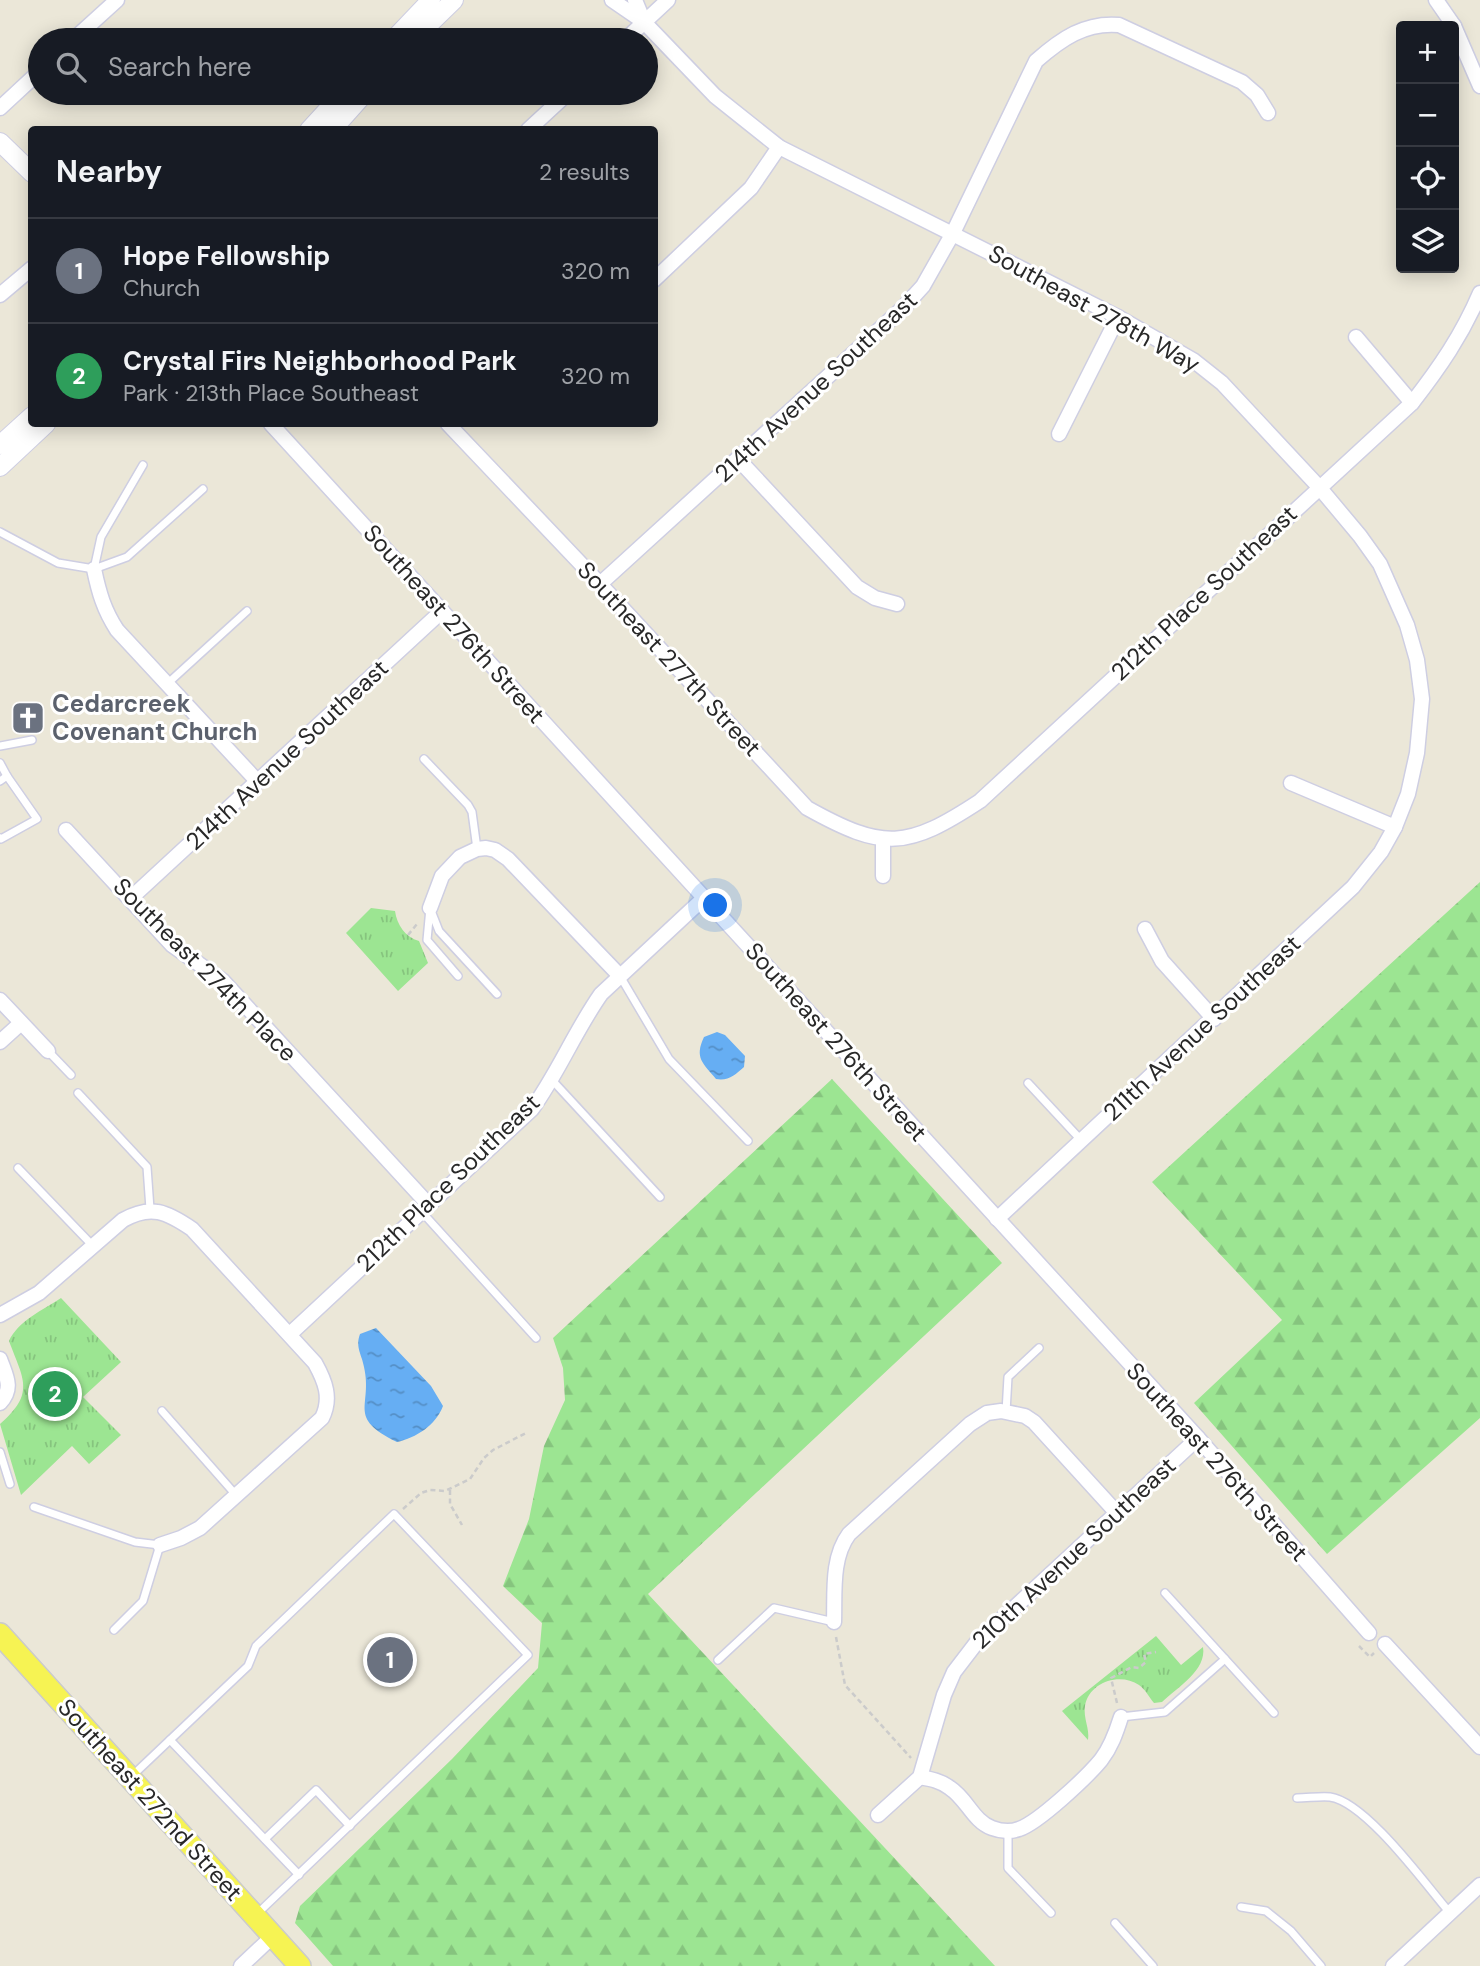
<!DOCTYPE html>
<meta charset="utf-8">
<style>
body{margin:0;font-family:"DM Sans",sans-serif;background:#242831;color:#f1f3f6}
.controls{position:absolute;right:21px;top:21px;display:grid;overflow:hidden;border-radius:7px;box-shadow:0 4px 18px #0003}
.controls button{width:63px;height:63px;display:grid;place-items:center;padding:0;border:0;border-bottom:2px solid #363941;background:#171b24;color:#f1f3f6;font:35px sans-serif}
.you{position:absolute;left:716px;top:906px;width:24px;height:24px;margin:-18px;border:5px solid #fff;border-radius:50%;background:#1a73e8;box-shadow:0 0 0 10px #1a73e833}
.badge{display:grid;place-items:center;width:46px;height:46px;border-radius:50%;background:#9e9cfa;color:#fff;font-size:23px;font-weight:700}
.pin{position:absolute;translate:-50% -50%;border:4px solid #fff;box-shadow:0 2px 7px #0006}
.list{margin:0;padding:0;list-style:none}
h2{display:flex;justify-content:space-between;align-items:center;height:91px;margin:0;padding:0 28px;font-size:30px}
h2 small{font-size:23px;font-weight:400;color:#9ea1a6}
.list li{display:grid;grid-template-columns:46px 1fr auto;gap:21px;align-items:center;box-sizing:border-box;height:105px;padding:0 28px;border-top:2px solid #363941}
.list b{display:block;font-size:26px;white-space:nowrap}
.list p{margin:0;font-size:23px;white-space:nowrap;color:#9ea1a6}
.list em{font-size:23px;font-style:normal;color:#9ea1a6}
.icon{flex:none;width:38px;height:38px;fill:none;stroke:currentColor;stroke-width:2;stroke-linecap:round;stroke-linejoin:round}
.map{position:relative;flex:none;width:1480px;height:1966px;overflow:hidden}
.search{position:absolute;background:#171b24;box-shadow:0 4px 18px #0003;left:28px;top:28px;width:630px;height:77px;display:flex;align-items:center;gap:18px;box-sizing:border-box;padding:0 24px;border-radius:38px;color:#9ea1a6;font-size:26px}
.panel{position:absolute;background:#171b24;box-shadow:0 4px 18px #0003;left:28px;top:126px;width:630px;height:301px;border-radius:7px}
.map>svg:first-child{display:block}
</style>
<div class="map">
<svg width="1480" height="1966" viewBox="0 0 1480 1966">
<defs>
<pattern id="forest-firs" width="22" height="20" patternUnits="userSpaceOnUse" patternTransform="scale(1.75)"><rect width="22" height="20" fill="#9ce592"/><path d="M5 1l3.5 6h-7zM16 11l3.5 6h-7z" fill="#86c47e"/></pattern>
<pattern id="park-tufts" width="24" height="20" patternUnits="userSpaceOnUse" patternTransform="scale(1.75)"><rect width="24" height="20" fill="#9ce592"/><path d="M3 7l-1-3M5 7V3M7 7l1-3M15 17l-1-3M17 17v-4M19 17l1-3" fill="none" stroke="#86c47e"/></pattern>
<pattern id="water-ripples" width="26" height="14" patternUnits="userSpaceOnUse" patternTransform="scale(1.75)"><rect width="26" height="14" fill="#66aef3"/><path d="M2 4q2-2 4 0t4 0M15 11q2-2 4 0t4 0" fill="none" stroke="#548ec5"/></pattern>
</defs>
<rect width="100%" height="100%" fill="#ebe7d8"/>
<g fill="url(#forest-firs)">
<path d="M 1480,882 L 1480,1418 L 1327,1554 L 1194,1403 L 1282,1320 L 1152,1182 Z"/>
<path d="M 832,1079 L 1002,1263 L 648,1594 L 995,1966 L 333,1966 L 295,1923 L 300,1906 L 452,1759 L 538,1668 L 542,1623 L 503,1586 L 529,1519 L 544,1446 L 565,1400 L 563,1368 L 553,1338 Z"/>
</g>
<g fill="url(#park-tufts)">
<path d="M 371,908 L 395,911 C 397,925 405,937 419,941 L 428,963 L 398,991 L 346,933 Z"/>
<path d="M 61,1298 L 121,1362 L 83,1397 L 121,1435 L 89,1464 L 72,1446 L 21,1495 L 0,1424 C 36,1393 23,1379 9,1341 C 18,1321 43,1310 61,1298 Z"/>
<path d="M 1156,1636 L 1181,1665 L 1203,1647 C 1207,1670 1178,1687 1162,1702 L 1154,1703 C 1149,1697 1145,1689 1139,1685 C 1120,1672 1089,1682 1085,1706 C 1083,1718 1090,1729 1088,1740 L 1062,1711 Z"/>
</g>
<g fill="url(#water-ripples)">
<path d="M 717,1032 L 725,1035 L 745,1056 L 744,1067 C 735,1075 729,1081 716,1079 C 703,1063 694,1058 704,1037 Z"/>
<path d="M 376,1328 L 431,1386 L 443,1406 C 436,1425 416,1438 397,1442 C 346,1417 373,1407 364,1367 C 362,1355 355,1347 360,1334 Z"/>
</g>
<g fill="none" stroke-linecap="round" stroke-linejoin="round">
<defs>
<g id="service">
<path d="M 143,465 L 101,537 L 94,569 L 127,557 L 203,489"/>
<path d="M 0,532 L 58,563 L 94,569"/>
<path d="M 167,684 L 247,611"/>
<path d="M 0,746 L 32,740"/>
<path d="M 424,759 L 468,805 L 472,812 L 477,849"/>
<path d="M 0,763 L 7,776"/>
<path d="M 0,781 L 7,776 L 37,819 L 1,839 L 0,838"/>
<path d="M 458,976 L 427,940 L 430,908 L 439,931 L 497,994"/>
<path d="M 620,976 L 669,1059 L 748,1141"/>
<path d="M 48,1051 L 71,1075"/>
<path d="M 552,1080 L 660,1197"/>
<path d="M 1028,1083 L 1081,1140"/>
<path d="M 78,1093 L 147,1167 L 150,1209"/>
<path d="M 18,1168 L 93,1246"/>
<path d="M 421,1211 L 536,1338"/>
<path d="M 162,1411 L 236,1495"/>
<path d="M 1006,1412 L 1008,1377 L 1039,1348"/>
<path d="M 0,1452 L 10,1484"/>
<path d="M 34,1507 L 135,1542 L 160,1545 L 143,1601 L 114,1630"/>
<path d="M 1165,1593 L 1274,1713"/>
<path d="M 718,1660 L 774,1608 L 834,1622"/>
<path d="M 1121,1717 L 1165,1712 L 1225,1659"/>
<path d="M 170,1740 L 299,1875"/>
<path d="M 133,1775 L 248,1666 L 256,1646 L 394,1514 L 528,1655 L 258,1913"/>
<path d="M 1297,1798 C 1308,1798 1320,1796 1330,1797 C 1366,1802 1425,1884 1450,1913"/>
<path d="M 1008,1831 L 1008,1868 L 1051,1913"/>
<path d="M 265,1839 L 316,1790 L 350,1826"/>
<path d="M 1241,1907 L 1266,1911 L 1291,1931 L 1321,1966"/>
<path d="M 1115,1923 L 1153,1966"/>
</g>
<g id="minor">
<path d="M 612,0 L 644,22 L 715,96 L 779,147 L 1118,317 L 1193,360 L 1222,383 L 1319,487 L 1360,536 L 1380,564 L 1407,625 L 1417,660 L 1422,699 L 1417,753 L 1408,794 L 1395,827 L 1381,852 L 1353,887 L 997,1219"/>
<path d="M 635,0 L 644,22"/>
<path d="M 1436,0 L 1454,26"/>
<path d="M 1454,26 L 1480,86"/>
<path d="M 73,40 L 117,0"/>
<path d="M 625,40 L 668,0"/>
<path d="M 0,108 L 40,71"/>
<path d="M 528,130 L 568,93"/>
<path d="M 654,280 L 751,188 L 779,147"/>
<path d="M 0,295 L 32,268"/>
<path d="M 1356,337 L 1412,403"/>
<path d="M 271,424 L 1198,1438 L 1369,1633"/>
<path d="M 448,424 L 600,584 L 807,808 C 884,851 907,849 980,801 L 1412,403 C 1440,367 1462,335 1480,293"/>
<path d="M 1059,434 L 1118,317"/>
<path d="M 739,460 L 857,587 L 875,598 L 897,604"/>
<path d="M 94,569 C 99,593 104,610 117,630 L 258,782"/>
<path d="M 600,584 L 903,308 L 923,286 L 953,233 L 1036,61 C 1061,39 1085,22 1119,25 L 1242,82 L 1257,95 L 1268,113"/>
<path d="M 1291,783 L 1395,827"/>
<path d="M 66,830 L 172,945 L 223,981 L 428,1204"/>
<path d="M 883,876 L 883,840"/>
<path d="M 131,898 L 442,611"/>
<path d="M 430,908 L 442,876 L 460,857 L 477,849 L 486,848 L 495,850 L 508,859 L 620,976"/>
<path d="M 1145,929 L 1162,961 L 1214,1019"/>
<path d="M 0,1000 L 48,1051"/>
<path d="M 0,1042 L 21,1023"/>
<path d="M 0,1315 L 39,1293 L 123,1220 C 151,1204 167,1212 192,1229 L 315,1363 C 325,1381 332,1398 322,1418 L 200,1528 L 181,1538 L 160,1545"/>
<path d="M 290,1334 L 532,1109 C 558,1073 575,1031 601,994 L 704,898"/>
<path d="M 0,1359 C 6,1376 14,1388 0,1403"/>
<path d="M 834,1622 C 835,1593 831,1558 849,1534 L 970,1424 L 987,1413 L 1001,1411 L 1025,1416 L 1034,1422 L 1116,1512"/>
<path d="M 1385,1644 L 1480,1747"/>
<path d="M 920,1777 C 931,1779 941,1781 950,1788 C 967,1799 973,1821 992,1828 C 1000,1831 1011,1832 1019,1829 C 1038,1823 1087,1777 1101,1760 C 1111,1747 1116,1733 1121,1717"/>
<path d="M 878,1815 L 920,1777 L 944,1695 L 954,1672 L 977,1642 L 1198,1438"/>
<path d="M 241,1966 L 273,1936"/>
<path d="M 1393,1966 L 1480,1885"/>
</g>
<g id="tertiary">
<path d="M 393,40 L 431,0"/>
<path d="M 413,40 L 454,0"/>
<path d="M 309,130 L 343,93"/>
<path d="M 332,130 L 365,93"/>
<path d="M 0,142 L 32,173"/>
<path d="M 0,445 L 32,416"/>
<path d="M 0,467 L 46,424"/>
</g>
<path id="primary" d="M 0,1634 L 300,1966"/>
</defs>
<use href="#service" stroke="#cecee2" stroke-width="10"/>
<use href="#minor" stroke="#cecee2" stroke-width="17"/>
<use href="#tertiary" stroke="#cecee2" stroke-width="20"/>
<use href="#primary" stroke="#cbcbcb" stroke-width="24"/>
<g stroke="#cbcbcb" stroke-width="2.5" stroke-dasharray="5 3.5" stroke-linecap="butt">
<path d="M 408,935 L 417,924"/>
<path d="M 450,1490 L 450,1504 L 462,1525"/>
<path d="M 403,1509 L 421,1493 L 430,1490 L 445,1491 L 470,1479 L 484,1458 L 493,1450 L 528,1432"/>
<path d="M 836,1637 L 845,1685 L 911,1758"/>
<path d="M 1359,1646 L 1370,1657 L 1374,1653"/>
<path d="M 1117,1703 L 1111,1678 L 1132,1667 L 1139,1668 L 1146,1662 L 1144,1654 L 1156,1652"/>
</g>
<use href="#service" stroke="#fff" stroke-width="7"/>
<use href="#minor" stroke="#fff" stroke-width="14"/>
<use href="#tertiary" stroke="#fff" stroke-width="18"/>
<use href="#primary" stroke="#f6f353" stroke-width="21"/>
</g>
<defs>
<symbol id="church-square" viewBox="-11 -11 22 22"><rect x="-9" y="-9" width="18" height="18" rx="4" fill="#6b7280" stroke="#fff"/><path d="M-1.2-6h2.4v3.5h3.3v2.4h-3.3V6h-2.4V-.1h-3.3v-2.4h3.3Z" fill="#fff"/></symbol>
</defs>
<g fill-rule="evenodd">
<use href="#church-square" x="9" y="699" width="38" height="38"/>
</g>
<g text-anchor="middle" stroke-width="6" stroke-linejoin="round" paint-order="stroke">
<g font-size="24" fill="#282828" stroke="#fff">
<text transform="translate(1094 309) rotate(29)" y="8">Southeast 278th Way</text>
<text transform="translate(816 387) rotate(-43)" y="8">214th Avenue Southeast</text>
<text transform="translate(1204 593) rotate(-43)" y="8">212th Place Southeast</text>
<text transform="translate(454 624) rotate(48)" y="8">Southeast 276th Street</text>
<text transform="translate(669 659) rotate(47)" y="8">Southeast 277th Street</text>
<text transform="translate(287 755) rotate(-43)" y="8">214th Avenue Southeast</text>
<text transform="translate(205 970) rotate(45)" y="8">Southeast 274th Place</text>
<text transform="translate(1202 1028) rotate(-43)" y="8">211th Avenue Southeast</text>
<text transform="translate(836 1042) rotate(48)" y="8">Southeast 276th Street</text>
<text transform="translate(448 1183) rotate(-44)" y="8">212th Place Southeast</text>
<text transform="translate(1217 1462) rotate(48)" y="8">Southeast 276th Street</text>
<text transform="translate(1074 1553) rotate(-43)" y="8">210th Avenue Southeast</text>
<text transform="translate(150 1800) rotate(48)" y="8">Southeast 272nd Street</text>
</g>
<g font-size="24" font-weight="bold" fill="#5b616d" stroke="#fff" text-anchor="start">
<text x="52" y="712">Cedarcreek<tspan x="52" dy="28">Covenant Church</tspan></text>
</g>
</g>
</svg>
<div class="controls">
<button>+</button>
<button>−</button>
<button><svg class="icon" aria-label="locate" viewBox="0 0 24 24"><circle cx="12" cy="12" r="6"/><path d="M12 2v4M12 18v4M2 12h4M18 12h4"/></svg></button>
<button><svg class="icon" aria-label="layers" viewBox="0 0 24 24"><path d="M12 4l9 5-9 5-9-5zM3 14l9 5 9-5"/></svg></button>
</div>
<div class="you"></div>
<div class="pin badge" style="left:390px;top:1660px;background:#6b7280">1</div>
<div class="pin badge" style="left:55px;top:1394px;background:#2e9e5b">2</div>
<div class="search"><svg class="icon" aria-label="search" viewBox="0 0 24 24"><circle cx="10" cy="10" r="6"/><path d="M15 15l6 6"/></svg>Search here</div>
<section class="panel">
<h2>Nearby<small>2 results</small></h2>
<ul class="list">
<li><span class="badge" style="background:#6b7280">1</span><div><b>Hope Fellowship</b><p>Church</p></div><em>320 m</em></li>
<li><span class="badge" style="background:#2e9e5b">2</span><div><b>Crystal Firs Neighborhood Park</b><p>Park · 213th Place Southeast</p></div><em>320 m</em></li>
</ul>
</section>
</div>
